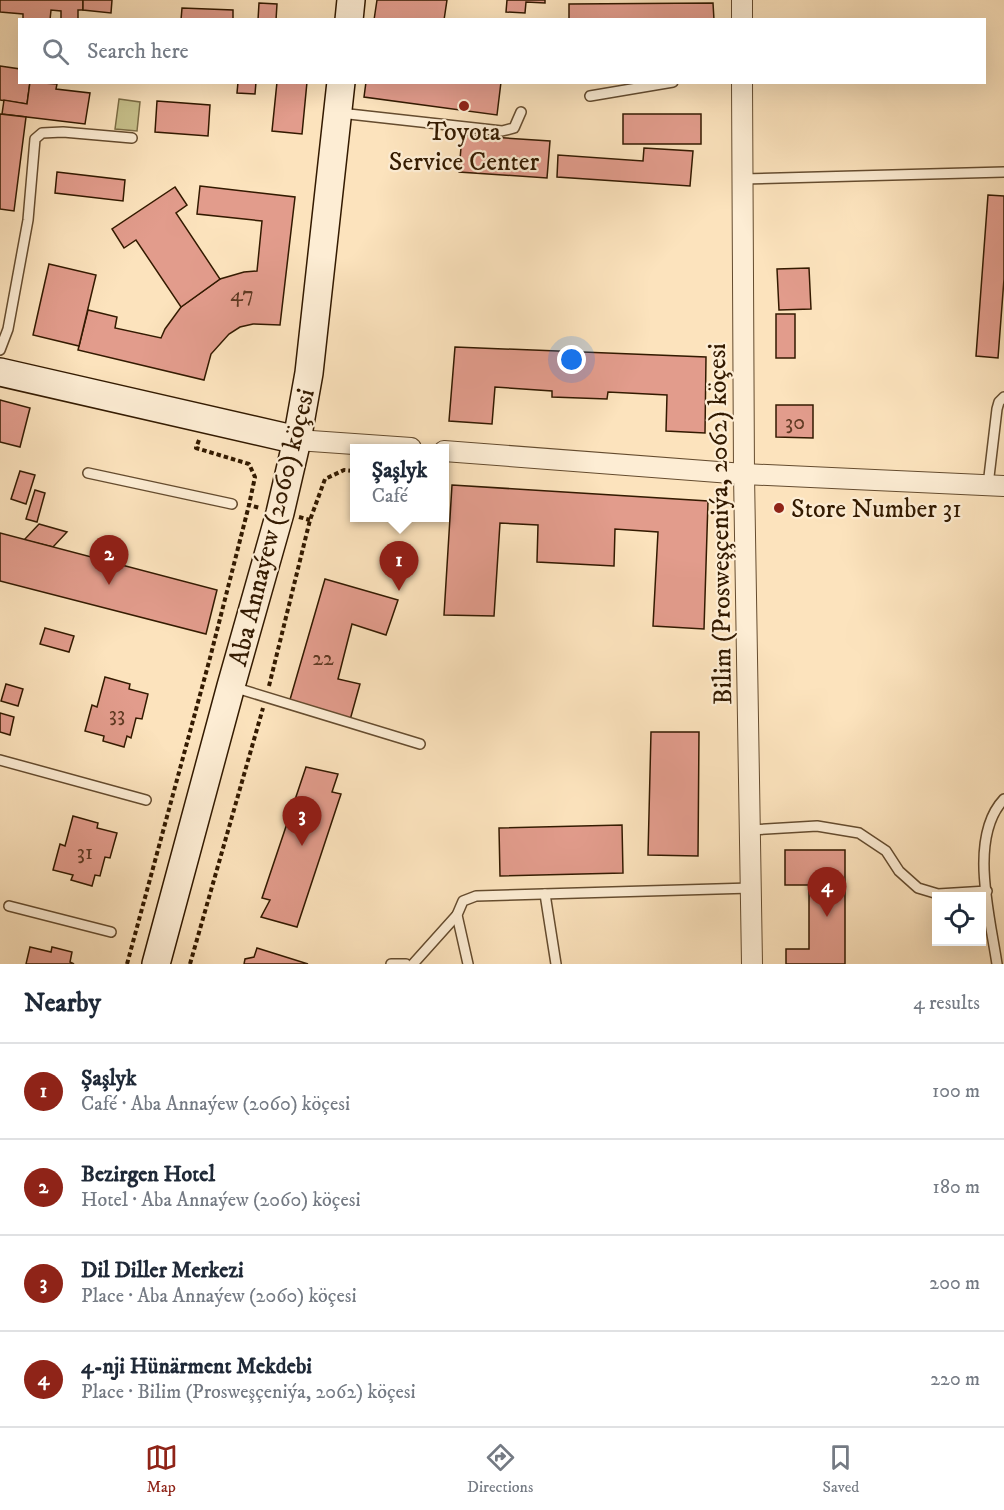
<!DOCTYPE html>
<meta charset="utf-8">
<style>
body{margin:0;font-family:"IM FELL DW Pica",serif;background:#f2f2f3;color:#1f2937}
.controls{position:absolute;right:18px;bottom:18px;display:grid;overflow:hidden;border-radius:0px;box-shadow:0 6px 24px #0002}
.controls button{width:54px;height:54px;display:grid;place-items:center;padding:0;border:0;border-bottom:2px solid #e0e1e3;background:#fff;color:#1f2937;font:30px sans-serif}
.you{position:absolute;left:572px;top:360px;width:21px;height:21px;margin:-15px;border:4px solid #fff;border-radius:50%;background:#1a73e8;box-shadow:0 0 0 9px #1a73e833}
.badge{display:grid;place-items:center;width:39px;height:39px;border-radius:50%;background:#8f2418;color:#fff;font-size:20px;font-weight:700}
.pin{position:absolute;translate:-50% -50px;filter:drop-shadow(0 2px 3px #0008)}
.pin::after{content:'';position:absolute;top:32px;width:21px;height:18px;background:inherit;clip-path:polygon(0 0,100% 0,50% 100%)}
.popup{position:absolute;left:350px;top:444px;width:99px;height:78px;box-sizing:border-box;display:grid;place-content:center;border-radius:0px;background:#fff;filter:drop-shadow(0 2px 4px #0005);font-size:20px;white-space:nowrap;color:#747a83}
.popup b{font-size:22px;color:#1f2937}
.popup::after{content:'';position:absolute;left:50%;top:100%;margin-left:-12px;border:12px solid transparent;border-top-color:#fff}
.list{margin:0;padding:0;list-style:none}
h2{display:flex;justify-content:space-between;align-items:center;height:78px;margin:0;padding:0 24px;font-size:26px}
h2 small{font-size:20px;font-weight:400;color:#747a83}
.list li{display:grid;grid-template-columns:39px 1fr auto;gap:18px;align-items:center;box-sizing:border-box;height:96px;padding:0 24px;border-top:2px solid #e0e1e3}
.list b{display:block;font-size:22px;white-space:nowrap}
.list p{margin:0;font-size:20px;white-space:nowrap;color:#747a83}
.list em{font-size:20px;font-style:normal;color:#747a83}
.icon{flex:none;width:33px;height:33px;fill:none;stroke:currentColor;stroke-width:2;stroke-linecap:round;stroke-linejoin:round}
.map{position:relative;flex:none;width:1004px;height:964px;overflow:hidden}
.search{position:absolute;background:#fff;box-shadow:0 6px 24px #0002;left:18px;right:18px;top:18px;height:66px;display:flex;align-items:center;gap:15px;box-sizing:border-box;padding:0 21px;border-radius:0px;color:#747a83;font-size:22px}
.sheet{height:462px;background:#fff}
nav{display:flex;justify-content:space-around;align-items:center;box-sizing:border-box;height:84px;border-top:2px solid #e0e1e3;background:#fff;font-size:16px;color:#747a83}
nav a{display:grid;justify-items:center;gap:3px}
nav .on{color:#8f2418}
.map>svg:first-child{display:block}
</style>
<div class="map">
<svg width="1004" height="964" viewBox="0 0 1004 964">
<rect width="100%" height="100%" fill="#fce3bd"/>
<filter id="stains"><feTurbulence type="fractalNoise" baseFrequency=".00333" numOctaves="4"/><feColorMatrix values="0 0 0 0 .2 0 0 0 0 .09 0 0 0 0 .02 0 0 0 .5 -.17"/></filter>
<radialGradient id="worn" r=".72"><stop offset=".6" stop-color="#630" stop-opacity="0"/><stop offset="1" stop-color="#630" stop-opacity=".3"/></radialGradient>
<path fill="#c7c18c" stroke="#7d6e46" stroke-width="1.5" d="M 119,99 L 140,102 L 137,131 L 115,129 Z"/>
<g fill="#e29c8c" stroke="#331a00" stroke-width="1.5">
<path d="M 0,0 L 83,0 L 83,10 L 78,10 L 78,20 L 61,20 L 61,11 L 51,10 L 50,20 L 23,20 L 23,14 L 0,12 Z"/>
<path d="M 83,0 L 112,0 L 111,13 L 83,10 Z"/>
<path d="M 377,0 L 447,0 L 444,20 L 374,20 Z"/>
<path d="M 507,0 L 545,0 L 545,3 L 526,2 L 525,13 L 506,12 Z"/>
<path d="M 259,3 L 277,4 L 276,20 L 258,20 Z"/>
<path d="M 713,3 L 714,20 L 569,20 L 569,4 Z"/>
<path d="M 182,8 L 233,10 L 233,20 L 181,20 Z"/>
<path d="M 0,66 L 20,69 L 20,82 L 30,82 L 27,104 L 0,100 Z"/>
<path d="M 30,82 L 57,84 L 56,89 L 90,93 L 85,124 L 2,114 L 4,100 L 27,104 Z"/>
<path d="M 238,82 L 256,82 L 255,94 L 237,93 Z"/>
<path d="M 277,82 L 307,82 L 302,134 L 272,131 Z"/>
<path d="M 366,82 L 501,82 L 497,115 L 364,97 Z"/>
<path d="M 157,101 L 210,105 L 208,136 L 155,132 Z"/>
<path d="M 0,114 L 26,117 L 14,211 L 0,209 Z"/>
<rect x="623" y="114" width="78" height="30"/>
<path d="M 462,135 L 550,141 L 547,178 L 459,172 Z"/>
<path d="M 644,148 L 693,151 L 690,186 L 557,177 L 558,155 L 643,161 Z"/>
<path d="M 57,172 L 125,180 L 123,201 L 55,193 Z"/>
<path d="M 200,186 L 295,197 L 280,325 L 253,324 L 240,327 L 229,334 L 211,354 L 204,380 L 78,350 L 88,310 L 117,317 L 115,328 L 161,338 L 165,329 L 181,307 L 220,279 L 244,272 L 257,271 L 262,221 L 197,214 Z"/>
<path d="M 175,187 L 187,205 L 176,213 L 220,279 L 181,307 L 136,240 L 124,248 L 112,229 Z"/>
<path d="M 988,195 L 1004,196 L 1004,279 L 998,358 L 976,356 Z"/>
<path d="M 49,264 L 96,275 L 79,346 L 33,335 Z"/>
<path d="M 809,268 L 811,309 L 779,310 L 777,269 Z"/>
<rect x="776" y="314" width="19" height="44"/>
<path d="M 455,347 L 706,357 L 705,433 L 666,431 L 667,395 L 608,392 L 607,399 L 552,397 L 552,391 L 495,387 L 492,424 L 449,421 Z"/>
<path d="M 0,400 L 30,408 L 20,447 L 0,442 Z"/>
<path d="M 776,405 L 813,405 L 813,438 L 776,437 Z"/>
<path d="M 20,471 L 35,475 L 26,504 L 11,499 Z"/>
<path d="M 452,485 L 708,501 L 704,629 L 653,626 L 658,532 L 615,529 L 614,566 L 537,562 L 538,525 L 500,523 L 494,616 L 444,615 Z"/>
<path d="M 35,490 L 45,493 L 37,522 L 26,519 Z"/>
<path d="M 39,524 L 67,532 L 53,547 L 24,540 Z"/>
<path d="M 0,533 L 217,590 L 206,634 L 0,581 Z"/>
<path d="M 325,579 L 398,600 L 386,635 L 352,624 L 338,679 L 360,684 L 350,720 L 289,703 Z"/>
<path d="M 45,628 L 74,636 L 69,652 L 40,644 Z"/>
<path d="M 105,677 L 130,684 L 129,689 L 148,694 L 142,719 L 136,718 L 131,738 L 127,736 L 124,747 L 103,741 L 104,736 L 85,731 L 92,705 L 97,707 Z"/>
<path d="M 6,684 L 23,689 L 18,706 L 1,701 Z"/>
<path d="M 0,713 L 14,717 L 10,735 L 0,732 Z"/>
<path d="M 651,732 L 699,732 L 698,856 L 648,855 Z"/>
<path d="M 306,767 L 338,774 L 332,792 L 341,794 L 297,927 L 261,917 L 270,900 L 262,898 Z"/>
<path d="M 73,816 L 98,823 L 97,828 L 117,833 L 110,858 L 105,857 L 100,876 L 95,875 L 92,886 L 71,880 L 73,875 L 53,870 L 60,844 L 65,846 Z"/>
<path d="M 622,825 L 623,873 L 500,876 L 499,828 Z"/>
<path d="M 785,850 L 845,850 L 845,964 L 786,964 L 786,949 L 809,949 L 809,885 L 785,885 Z"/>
<path d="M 30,947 L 51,952 L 52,947 L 72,952 L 70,962 L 74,964 L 26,964 Z"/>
<path d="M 257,948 L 308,964 L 244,964 L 245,959 L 254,957 Z"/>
</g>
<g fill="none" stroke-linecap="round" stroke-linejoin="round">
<defs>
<g id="lane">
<path d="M 590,96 L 673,82"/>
<path d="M 340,113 L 502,131 L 514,128 L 521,112"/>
<path d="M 743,179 L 1004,172"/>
<path d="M 0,350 L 8,329 L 28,220 L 35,139 L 42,133 L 63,132 L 132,138"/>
<path d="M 88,473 L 232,504"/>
<path d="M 988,485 L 997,409 L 999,402 L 1004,397"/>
<path d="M 233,687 L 420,744"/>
<path d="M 0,760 L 146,800"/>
<path d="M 750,830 L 817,826 L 859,833 L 886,851 L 899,871 L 918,888 L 938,894 L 987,891"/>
<path d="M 545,894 L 556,964"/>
<path d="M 9,906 L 111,932"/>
<path d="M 391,964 L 406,964"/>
<path d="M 413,964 L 457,915"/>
<path d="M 468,964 L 457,915 L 463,901 L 476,896 L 751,888"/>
<path d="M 997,964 C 990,916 968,837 1004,799"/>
</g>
<g id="street">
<path d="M 742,0 L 742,20"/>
<path d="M 742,82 L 744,474 L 752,964"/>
<path d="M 297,440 L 411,448"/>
<path d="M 444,451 L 744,474 L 1004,486"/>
</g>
<g id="secondary">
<path d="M 349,20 L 351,0"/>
<path d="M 0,372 L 297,440"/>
<path d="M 156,964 L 231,686 L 280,513 L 297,440 L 309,373 L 341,82"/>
</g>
</defs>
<use href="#lane" stroke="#654c2f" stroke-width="12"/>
<use href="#street" stroke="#654c2f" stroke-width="22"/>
<use href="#secondary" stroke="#331a00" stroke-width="30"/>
<g stroke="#331a00" stroke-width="4" stroke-dasharray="4.5 3" stroke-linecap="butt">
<path d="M 199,440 L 196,448 L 249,464 L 255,477 L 249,505"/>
<path d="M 299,517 L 310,520"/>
<path d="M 269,686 L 310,520 L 325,479 L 344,470 L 354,471"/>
<path d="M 127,964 L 210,658 L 249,505 L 260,508"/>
<path d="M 190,964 L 263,708"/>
</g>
<use href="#lane" stroke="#fdedd4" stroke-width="9"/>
<use href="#street" stroke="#fdedd4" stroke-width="20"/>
<use href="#secondary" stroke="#fdedd4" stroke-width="27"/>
</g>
<g fill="#8f2418" stroke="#fdedd4" stroke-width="2">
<circle cx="464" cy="106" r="6"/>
<circle cx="779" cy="508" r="6"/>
</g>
<g text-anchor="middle" stroke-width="4.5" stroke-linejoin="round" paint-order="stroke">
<g font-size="22" fill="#5f3a23">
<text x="242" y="301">47</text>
<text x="795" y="429">30</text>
<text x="323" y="665">22</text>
<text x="117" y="721">33</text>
<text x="85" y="859">31</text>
</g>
<g font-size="26" fill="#331a00" stroke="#fdedd4">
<text x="464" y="140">Toyota<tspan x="464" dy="30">Service Center</tspan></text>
<text x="791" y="517" text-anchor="start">Store Number 31</text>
</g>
<g font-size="26" fill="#331a00" stroke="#fdedd4">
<text transform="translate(719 524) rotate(-91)" y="9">Bilim (Prosweşçeniýa, 2062) köçesi</text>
<text transform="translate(271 527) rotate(-76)" y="9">Aba Annaýew (2060) köçesi</text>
</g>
</g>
<rect width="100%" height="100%" filter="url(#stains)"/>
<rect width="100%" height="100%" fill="url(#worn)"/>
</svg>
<div class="controls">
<button><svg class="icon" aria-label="locate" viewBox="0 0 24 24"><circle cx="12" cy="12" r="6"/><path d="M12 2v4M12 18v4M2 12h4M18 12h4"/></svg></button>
</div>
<div class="you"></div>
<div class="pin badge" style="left:399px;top:591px">1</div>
<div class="popup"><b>Şaşlyk</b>Café</div>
<div class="pin badge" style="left:109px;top:585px">2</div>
<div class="pin badge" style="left:302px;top:846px">3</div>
<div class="pin badge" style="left:827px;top:917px">4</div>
<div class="search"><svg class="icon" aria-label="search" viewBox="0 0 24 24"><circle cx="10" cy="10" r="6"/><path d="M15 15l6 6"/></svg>Search here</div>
</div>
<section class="sheet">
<h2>Nearby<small>4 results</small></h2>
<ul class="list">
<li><span class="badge">1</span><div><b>Şaşlyk</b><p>Café · Aba Annaýew (2060) köçesi</p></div><em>100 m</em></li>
<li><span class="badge">2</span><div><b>Bezirgen Hotel</b><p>Hotel · Aba Annaýew (2060) köçesi</p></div><em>180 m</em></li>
<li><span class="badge">3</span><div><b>Dil Diller Merkezi</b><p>Place · Aba Annaýew (2060) köçesi</p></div><em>200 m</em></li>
<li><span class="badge">4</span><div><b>4-nji Hünärment Mekdebi</b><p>Place · Bilim (Prosweşçeniýa, 2062) köçesi</p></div><em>220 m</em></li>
</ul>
</section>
<nav>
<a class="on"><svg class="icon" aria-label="map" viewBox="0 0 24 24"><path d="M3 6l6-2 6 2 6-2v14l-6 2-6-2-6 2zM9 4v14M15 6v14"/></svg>Map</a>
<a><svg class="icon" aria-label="directions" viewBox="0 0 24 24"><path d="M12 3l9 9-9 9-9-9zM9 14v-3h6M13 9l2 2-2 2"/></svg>Directions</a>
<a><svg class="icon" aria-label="saved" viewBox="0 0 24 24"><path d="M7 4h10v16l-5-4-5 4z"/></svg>Saved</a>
</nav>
